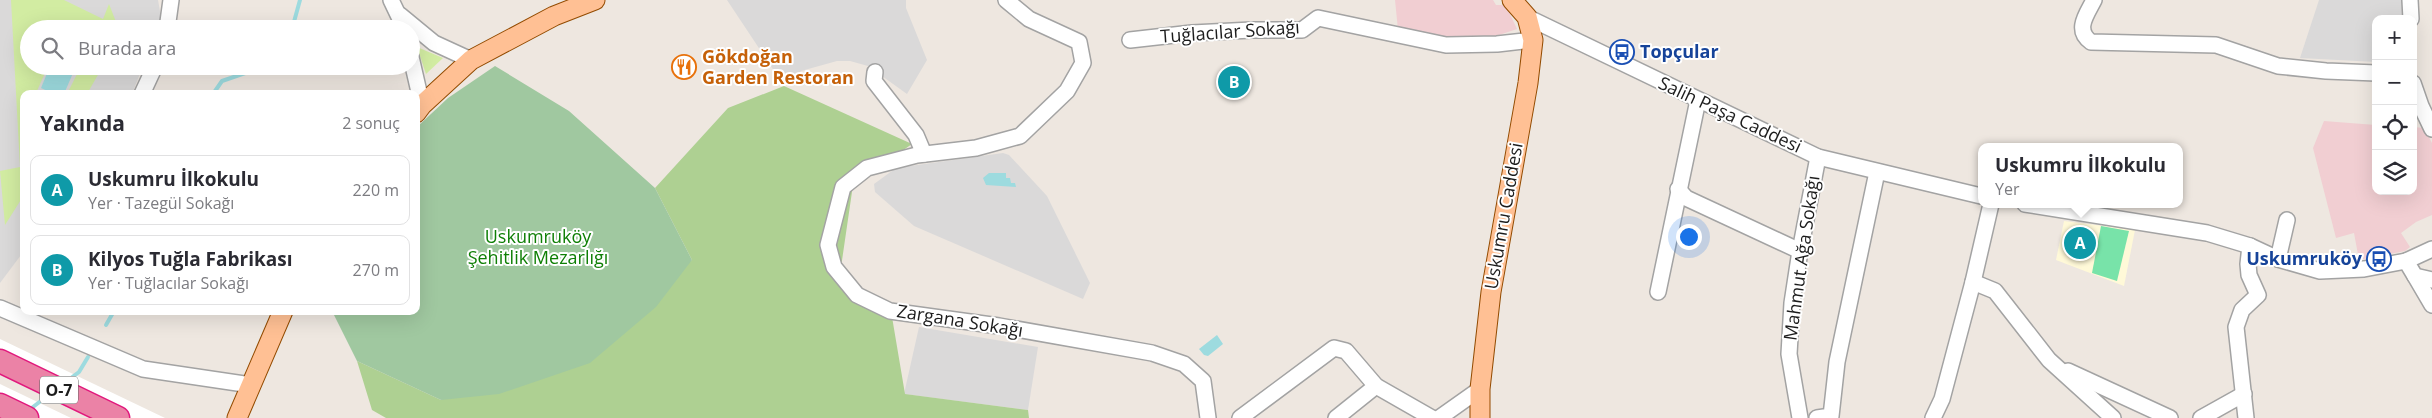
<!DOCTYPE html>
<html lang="tr">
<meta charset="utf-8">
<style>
body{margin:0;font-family:"Open Sans",sans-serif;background:#f2f2f3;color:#2b2b33}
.controls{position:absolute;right:15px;top:15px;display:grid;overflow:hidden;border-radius:10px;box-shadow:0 5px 20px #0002}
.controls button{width:45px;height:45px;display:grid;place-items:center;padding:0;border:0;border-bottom:1px solid #e1e1e2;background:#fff;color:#2b2b33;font:25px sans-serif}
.you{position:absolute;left:1688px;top:236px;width:18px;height:18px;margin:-12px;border:4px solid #fff;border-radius:50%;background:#1a73e8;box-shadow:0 0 0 8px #1a73e833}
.badge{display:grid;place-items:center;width:32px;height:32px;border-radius:50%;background:#c70020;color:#fff;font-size:16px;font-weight:700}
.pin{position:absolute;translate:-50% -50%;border:2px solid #fff;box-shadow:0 1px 5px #0006}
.popup{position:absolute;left:1978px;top:143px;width:205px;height:65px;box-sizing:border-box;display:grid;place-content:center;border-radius:10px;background:#fff;filter:drop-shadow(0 1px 4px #0005);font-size:16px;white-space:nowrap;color:#7c7c81}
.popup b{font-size:19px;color:#2b2b33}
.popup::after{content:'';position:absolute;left:50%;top:100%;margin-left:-10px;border:10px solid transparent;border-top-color:#fff}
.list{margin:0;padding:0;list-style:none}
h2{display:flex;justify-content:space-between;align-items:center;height:65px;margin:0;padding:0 20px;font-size:21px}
h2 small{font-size:16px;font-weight:400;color:#7c7c81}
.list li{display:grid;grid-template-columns:32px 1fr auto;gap:15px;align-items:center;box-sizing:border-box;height:70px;margin:0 10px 10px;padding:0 10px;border:1px solid #e1e1e2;border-radius:10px}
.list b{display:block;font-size:19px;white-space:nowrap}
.list p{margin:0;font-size:16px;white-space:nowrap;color:#7c7c81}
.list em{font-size:16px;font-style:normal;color:#7c7c81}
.icon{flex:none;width:28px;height:28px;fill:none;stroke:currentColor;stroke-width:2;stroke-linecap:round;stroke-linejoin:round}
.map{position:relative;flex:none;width:2432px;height:418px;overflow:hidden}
.search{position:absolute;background:#fff;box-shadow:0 5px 20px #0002;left:20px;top:20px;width:400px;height:55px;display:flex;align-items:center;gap:12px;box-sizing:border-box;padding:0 18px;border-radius:28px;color:#7c7c81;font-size:19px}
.panel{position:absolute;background:#fff;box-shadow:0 5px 20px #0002;left:20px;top:90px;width:400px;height:225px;border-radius:10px}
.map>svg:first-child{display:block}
</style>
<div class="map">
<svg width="2432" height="418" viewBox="0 0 2432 418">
<rect width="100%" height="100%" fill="#eee7e0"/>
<g fill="#dad9d9">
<path d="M 0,0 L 158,0 L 161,17 L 157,29 L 29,29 L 29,66 L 143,66 L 132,94 L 24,94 L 24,251 L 0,283 Z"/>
<path d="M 727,0 L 906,0 L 906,8 L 927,60 L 907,94 L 868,66 L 850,61 L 837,61 L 801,71 L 784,86 Z"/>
<path d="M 2319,0 L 2407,0 L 2407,19 L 2376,19 L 2376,62 L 2300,58 Z"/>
<path d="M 1003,153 L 1009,155 L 1047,196 L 1090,283 L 1083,299 L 914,226 L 875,192 L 874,184 L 896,168 Z"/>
<path d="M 919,327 L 1038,347 L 1028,410 L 904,394 Z"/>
</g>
<g fill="#f1ced2">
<path d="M 1395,0 L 1493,0 L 1496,5 L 1503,5 L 1509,12 L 1517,29 L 1496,36 L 1445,38 L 1398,30 Z"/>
<path d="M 2324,121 L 2376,125 L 2376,191 L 2413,191 L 2413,127 L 2424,128 L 2432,143 L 2432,215 L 2416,222 L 2401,233 L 2410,247 L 2405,251 L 2359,260 L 2354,233 L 2336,238 L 2313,148 Z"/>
</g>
<path fill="#fff9d8" d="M 2064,221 L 2135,230 L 2124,286 L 2056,260 Z"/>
<g fill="#d2eca2">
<path d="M 11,0 L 64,0 L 103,19 L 109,4 L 118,27 L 118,29 L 29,29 L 29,66 L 48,66 L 37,91 L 43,94 L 24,94 L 24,195 L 5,225 L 0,171 L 20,167 Z"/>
<path d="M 417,47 L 443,58 L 426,74 Z"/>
<path d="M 81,66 L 103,66 L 87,94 L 67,94 Z"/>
</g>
<path fill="#aed092" d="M 784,86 L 912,144 L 853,185 L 839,281 L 891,311 L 905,394 L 1028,410 L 1029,418 L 386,418 L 372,410 L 357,361 L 441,400 L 692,260 L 655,188 L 728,108 Z"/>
<path fill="#a0c8a0" d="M 495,66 L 569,111 L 655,188 L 692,260 L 656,307 L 590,363 L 499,394 L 441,400 L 357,361 L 332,311 L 416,311 L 416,128 L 448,98 Z"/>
<path fill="#78e3a9" d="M 2101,226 L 2129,231 L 2117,281 L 2092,273 Z"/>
<g fill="#9ddbdf">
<path d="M 50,66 L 76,66 L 64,94 L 54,94 L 41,88 Z"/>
<path d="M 989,173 L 1006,173 L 1006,178 L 1010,178 L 1011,183 L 1015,183 L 1016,187 L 986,185 L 983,178 Z"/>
<path d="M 1217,335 L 1223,344 L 1208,356 L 1204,355 L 1199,349 Z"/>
</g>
<g fill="#fff">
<path d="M 0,339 L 165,418 L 92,418 L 0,374 Z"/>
<path d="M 0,384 L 71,418 L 0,418 Z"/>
</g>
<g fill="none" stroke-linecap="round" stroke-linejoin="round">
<g stroke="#9ddbdf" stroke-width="4">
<path d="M 292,29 L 300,0"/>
<path d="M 213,94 L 222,81 L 266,66"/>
<path d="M 106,325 L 114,311"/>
<path d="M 63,384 L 79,372 L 88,357"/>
<path d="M 29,410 L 50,394"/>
</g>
<defs>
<g id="minor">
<path d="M 391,0 L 402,23"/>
<path d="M 1006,0 L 1029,19 L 1079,42 L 1083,63 L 1067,91 L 1020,136 L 976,148 L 917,155 L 867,168 L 843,187 L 828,245 L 834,267 L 857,295 L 890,311 L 999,326 L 1152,353 L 1184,364 L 1203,381 L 1208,418"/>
<path d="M 2094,0 C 2087,14 2074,30 2091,42 L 2216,45 L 2278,66 L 2326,71 L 2376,73"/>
<path d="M 2410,0 L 2411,19"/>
<path d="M 400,15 L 434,43 L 471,60"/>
<path d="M 1527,17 L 1818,157 L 1981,196"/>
<path d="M 167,29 L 171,0"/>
<path d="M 1130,40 L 1192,33 L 1252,30 L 1302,30 L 1318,18 L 1446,45 L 1497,44 L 1533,40"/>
<path d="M 411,57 L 422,105"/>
<path d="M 875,72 L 874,81 L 916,135 L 924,154"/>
<path d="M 2413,83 L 2421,106 L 2432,129"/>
<path d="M 142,94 L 155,66"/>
<path d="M 1678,189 L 1686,198 L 1800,251"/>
<path d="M 2025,204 L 2207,233 L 2250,246 L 2278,259 L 2320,271 L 2364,269 L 2406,261 L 2432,249"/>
<path d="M 2278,259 L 2287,220"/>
<path d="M 2406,261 L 2415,276 L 2432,280"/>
<path d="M 2415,276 L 2432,305"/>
<path d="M 1973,282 L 1995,291 L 2049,360 L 2113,418"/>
<path d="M 1658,292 L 1698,100"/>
<path d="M 0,308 L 143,369 L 251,385"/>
<path d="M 2068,371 L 2170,418"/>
<path d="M 1240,418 L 1334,348 L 1346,351 L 1376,386 L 1432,418"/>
<path d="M 1336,418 L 1376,386"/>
<path d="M 1439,418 L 1480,389"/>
<path d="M 1800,418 L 1789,354 L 1792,303 L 1800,251 L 1818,157"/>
<path d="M 1817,418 L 1831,416 L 1837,362 L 1877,172"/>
<path d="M 1933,418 L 1942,399 L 1973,282 L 1991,204"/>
<path d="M 2201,418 L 2244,394"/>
<path d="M 2246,418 L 2236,327 L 2242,310 L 2258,295 L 2249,275 L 2248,264 L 2250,246"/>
</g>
<g id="major">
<path d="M 416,113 L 422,105 L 471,60 L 554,16 L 595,0"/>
<path d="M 237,418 L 283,311"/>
<path d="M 1480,418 L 1480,389 L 1491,292 L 1528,83 L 1533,40 L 1527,17 L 1512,0"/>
</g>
<g id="highway">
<path d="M 0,361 L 118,418"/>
<path d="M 0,405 L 27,418"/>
</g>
</defs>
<use href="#minor" stroke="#a3a3a3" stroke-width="18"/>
<use href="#major" stroke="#934b00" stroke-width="21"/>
<use href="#highway" stroke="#e1197d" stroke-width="25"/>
<use href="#minor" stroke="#fff" stroke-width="15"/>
<use href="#major" stroke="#ffc094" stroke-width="19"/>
<use href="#highway" stroke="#eb82a6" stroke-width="22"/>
</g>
<defs>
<symbol id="bus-ring" viewBox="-11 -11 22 22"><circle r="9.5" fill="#fff" stroke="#1a4fb4" stroke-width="1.5"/><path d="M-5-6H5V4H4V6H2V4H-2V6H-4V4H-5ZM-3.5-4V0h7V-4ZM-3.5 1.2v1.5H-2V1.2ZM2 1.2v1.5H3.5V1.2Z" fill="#1a4fb4"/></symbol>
<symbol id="restaurant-ring" viewBox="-11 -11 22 22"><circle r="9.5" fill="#fff" stroke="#e8710a" stroke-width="1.5"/><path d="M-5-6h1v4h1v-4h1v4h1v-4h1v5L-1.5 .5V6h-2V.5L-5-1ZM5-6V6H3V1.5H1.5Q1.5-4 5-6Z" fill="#e8710a"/></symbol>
</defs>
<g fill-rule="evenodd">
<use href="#bus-ring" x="1608" y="38" width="28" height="28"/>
<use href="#restaurant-ring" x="670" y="53" width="28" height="28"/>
<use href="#bus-ring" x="2365" y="245" width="28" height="28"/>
</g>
<g text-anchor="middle" stroke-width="4" stroke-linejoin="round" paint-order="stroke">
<rect fill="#fff" stroke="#606060" stroke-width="1" x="40" y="376.5" width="38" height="27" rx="4"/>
<g font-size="16" font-weight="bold" fill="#1c1c1c">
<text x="59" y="396">O-7</text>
</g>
<g font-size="18" fill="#1c1c1c" stroke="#fff">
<text transform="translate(1230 32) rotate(-4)" y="6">Tuğlacılar Sokağı</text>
<text transform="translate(1730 115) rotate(25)" y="6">Salih Paşa Caddesi</text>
<text transform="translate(1504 216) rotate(-80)" y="6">Uskumru Caddesi</text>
<text transform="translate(1802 258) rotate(-82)" y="6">Mahmut Ağa Sokağı</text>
<text transform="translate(960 321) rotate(9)" y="6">Zargana Sokağı</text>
</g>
<g font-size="18" font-weight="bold" fill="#164399" stroke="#fff" text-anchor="start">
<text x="1640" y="58">Topçular</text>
<text x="2362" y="265" text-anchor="end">Uskumruköy</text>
</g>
<g font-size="18" font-weight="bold" fill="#c56008" stroke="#fff" text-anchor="start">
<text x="702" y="63">Gökdoğan<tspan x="702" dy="21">Garden Restoran</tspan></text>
</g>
<g font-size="18" fill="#0e7f05" stroke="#fff">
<text x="538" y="243">Uskumruköy<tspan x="538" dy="21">Şehitlik Mezarlığı</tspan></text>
</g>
</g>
</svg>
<div class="controls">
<button>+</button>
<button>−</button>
<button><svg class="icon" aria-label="locate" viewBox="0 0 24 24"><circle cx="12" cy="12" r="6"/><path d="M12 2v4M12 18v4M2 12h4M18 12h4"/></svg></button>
<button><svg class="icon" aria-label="layers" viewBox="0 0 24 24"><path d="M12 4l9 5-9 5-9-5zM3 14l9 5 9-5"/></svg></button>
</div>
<div class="you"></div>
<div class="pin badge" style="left:2080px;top:243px;background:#0f9aa8">A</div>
<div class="popup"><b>Uskumru İlkokulu</b>Yer</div>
<div class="pin badge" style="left:1234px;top:82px;background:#0f9aa8">B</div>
<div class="search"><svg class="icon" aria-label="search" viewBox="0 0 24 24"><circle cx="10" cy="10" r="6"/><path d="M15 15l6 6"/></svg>Burada ara</div>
<section class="panel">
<h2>Yakında<small>2 sonuç</small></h2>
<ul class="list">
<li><span class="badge" style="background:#0f9aa8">A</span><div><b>Uskumru İlkokulu</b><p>Yer · Tazegül Sokağı</p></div><em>220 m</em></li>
<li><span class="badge" style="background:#0f9aa8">B</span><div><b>Kilyos Tuğla Fabrikası</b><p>Yer · Tuğlacılar Sokağı</p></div><em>270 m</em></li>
</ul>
</section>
</div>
